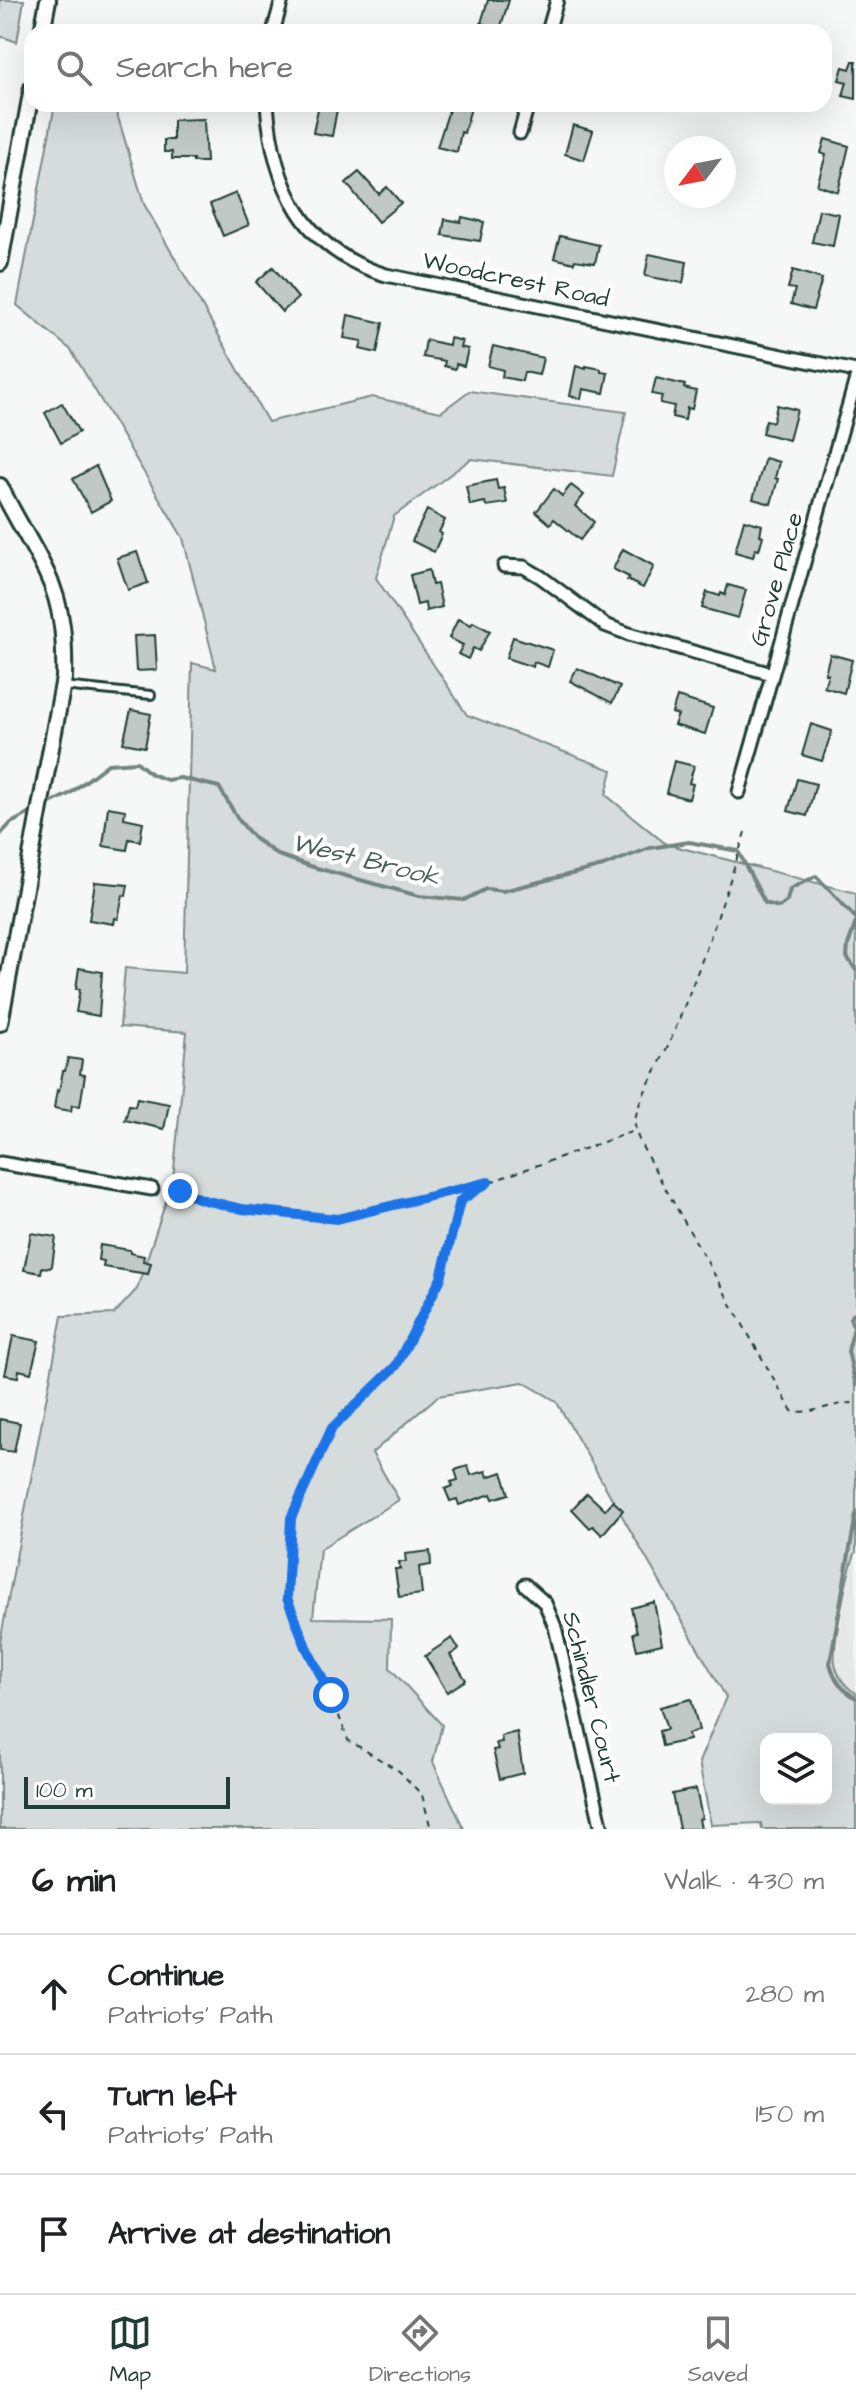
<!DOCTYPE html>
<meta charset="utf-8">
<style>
body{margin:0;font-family:"Architects Daughter",sans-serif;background:#f2f2f2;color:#202124}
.controls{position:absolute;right:24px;bottom:24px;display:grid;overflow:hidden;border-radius:16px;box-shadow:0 8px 32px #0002}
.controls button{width:72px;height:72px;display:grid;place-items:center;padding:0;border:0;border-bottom:2px solid #e0e0e0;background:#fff;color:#202124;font:40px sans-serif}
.compass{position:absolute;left:664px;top:136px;width:72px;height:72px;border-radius:50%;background:#fff;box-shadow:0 8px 32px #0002;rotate:238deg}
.scale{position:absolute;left:24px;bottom:20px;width:206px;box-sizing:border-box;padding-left:8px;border:4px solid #1f3d34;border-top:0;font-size:22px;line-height:28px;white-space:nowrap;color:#1f3d34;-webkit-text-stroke:6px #fff;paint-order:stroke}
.stop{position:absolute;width:24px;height:24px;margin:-18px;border:6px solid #1a73e8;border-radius:50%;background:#fff}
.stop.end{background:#1a73e8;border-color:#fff;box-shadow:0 2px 8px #0008}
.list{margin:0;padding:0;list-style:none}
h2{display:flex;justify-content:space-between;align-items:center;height:104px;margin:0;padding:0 32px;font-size:34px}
h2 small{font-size:26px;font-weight:400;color:#757577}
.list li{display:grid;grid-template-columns:52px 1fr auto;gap:24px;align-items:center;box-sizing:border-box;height:120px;padding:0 32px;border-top:2px solid #e0e0e0}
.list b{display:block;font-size:30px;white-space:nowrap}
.list p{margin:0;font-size:26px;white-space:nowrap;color:#757577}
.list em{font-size:26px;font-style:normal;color:#757577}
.icon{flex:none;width:44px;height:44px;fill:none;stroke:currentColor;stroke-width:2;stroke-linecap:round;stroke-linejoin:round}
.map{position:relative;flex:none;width:856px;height:1829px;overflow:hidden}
.search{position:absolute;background:#fff;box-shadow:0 8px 32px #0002;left:24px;right:24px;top:24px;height:88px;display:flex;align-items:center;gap:20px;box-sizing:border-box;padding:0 28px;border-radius:24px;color:#757577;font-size:30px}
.sheet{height:464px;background:#fff}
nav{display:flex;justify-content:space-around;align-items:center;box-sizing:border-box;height:112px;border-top:2px solid #e0e0e0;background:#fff;font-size:22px;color:#757577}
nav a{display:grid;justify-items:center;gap:4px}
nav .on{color:#1f3d34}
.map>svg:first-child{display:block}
</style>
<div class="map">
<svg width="856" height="1829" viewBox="0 0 856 1829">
<rect width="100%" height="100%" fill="#f6f7f7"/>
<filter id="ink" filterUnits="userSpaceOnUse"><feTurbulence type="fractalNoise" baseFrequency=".0125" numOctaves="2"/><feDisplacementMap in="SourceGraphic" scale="16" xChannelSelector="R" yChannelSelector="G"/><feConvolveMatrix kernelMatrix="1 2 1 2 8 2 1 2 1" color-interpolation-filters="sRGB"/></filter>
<g filter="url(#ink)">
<path fill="#e6e9e8" d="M 854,1552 L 856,1552 L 856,1693 L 850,1690 L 840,1677 L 834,1661 Z"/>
<g fill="#d6dcdb" stroke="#7a8c88" stroke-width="2" fill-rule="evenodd">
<path d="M 0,0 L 24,0 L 17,42 L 0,36 Z"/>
<path d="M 55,104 L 114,104 L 144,204 L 268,422 L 372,397 L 441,412 L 469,391 L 626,412 L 612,476 L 471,459 L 394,516 L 376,578 L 467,715 L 612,770 L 606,795 L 666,844 L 856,893 L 856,1552 C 849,1564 832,1648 835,1663 C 837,1675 845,1687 856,1693 L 856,1829 L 762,1829 L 761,1823 L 711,1825 L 699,1762 L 726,1697 L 556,1401 L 523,1382 L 438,1396 L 372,1453 L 399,1500 L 320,1549 L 313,1618 L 391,1619 L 390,1668 L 442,1725 L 433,1762 L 464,1829 L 0,1829 L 0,1642 L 62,1316 L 114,1314 L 137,1289 L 173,1180 L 187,1032 L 120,1027 L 125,968 L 184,973 L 192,663 L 216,669 L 183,538 L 71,350 L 17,305 ZM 766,1739 L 826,1739 L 826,1799 L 766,1799 Z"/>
</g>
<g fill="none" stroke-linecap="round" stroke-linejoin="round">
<g stroke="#72857f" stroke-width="4">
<path d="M 44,806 L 69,794 L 108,764 L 137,762 L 151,774 L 167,780 L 180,778 L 219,787 L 238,819 L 254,838 L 278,855 L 313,867 L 419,896 L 464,900 L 486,889 L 503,891 L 603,866 L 650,848 L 689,842 L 738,851 L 765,903 L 779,907 L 787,901 L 790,889 L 816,876 L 856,918"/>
<path d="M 0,835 L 11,823 L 36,810"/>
<path d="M 856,922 L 848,945 L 847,957 L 856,970"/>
<path d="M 856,1312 L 850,1318 L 854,1328 L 848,1351 L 856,1386"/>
<path d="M 856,1514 L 830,1663 C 834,1679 841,1689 856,1698"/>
</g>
</g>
<g fill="#c0c9c6" stroke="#1f3d34" stroke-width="2">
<path d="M 488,0 L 509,0 L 500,29 L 481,23 Z"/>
<path d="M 853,61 L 856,61 L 856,99 L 843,96 L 847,82 L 839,80 L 843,67 L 850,69 Z"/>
<path d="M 319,104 L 338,104 L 332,136 L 313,133 Z"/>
<path d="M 451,104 L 472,104 L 464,133 L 461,132 L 457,152 L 437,147 Z"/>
<path d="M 204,119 L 206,162 L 193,162 L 193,159 L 172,159 L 172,152 L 164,152 L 164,140 L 173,140 L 173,120 Z"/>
<path d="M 573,125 L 593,131 L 584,160 L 565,154 Z"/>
<path d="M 825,139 L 849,146 L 838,192 L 817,185 L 826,155 L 821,153 Z"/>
<path d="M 359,172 L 379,194 L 387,187 L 401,203 L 378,222 L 346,183 Z"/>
<path d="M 236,193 L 249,225 L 223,236 L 210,204 Z"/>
<path d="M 819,210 L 839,214 L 833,246 L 812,242 Z"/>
<path d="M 462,217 L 484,222 L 480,241 L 442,235 L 445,219 L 461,222 Z"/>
<path d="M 560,236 L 599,245 L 595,263 L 575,260 L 574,263 L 554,258 Z"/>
<path d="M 649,254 L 687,262 L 683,283 L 645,276 Z"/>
<path d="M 273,267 L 298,298 L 282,312 L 256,282 Z"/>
<path d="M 793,270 L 822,279 L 813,310 L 791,304 L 795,289 L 788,288 Z"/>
<path d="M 348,315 L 383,323 L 377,353 L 360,349 L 362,341 L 344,338 Z"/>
<path d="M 450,338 L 462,341 L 460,347 L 468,349 L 464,366 L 456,364 L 455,369 L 444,366 L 445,361 L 423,357 L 426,340 L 449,345 Z"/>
<path d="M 493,346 L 543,358 L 539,375 L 524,372 L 522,381 L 502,377 L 503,370 L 488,366 Z"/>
<path d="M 576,366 L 586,369 L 586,366 L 601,369 L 601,372 L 608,373 L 604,393 L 583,389 L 581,399 L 570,396 Z"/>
<path d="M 656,378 L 685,385 L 684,388 L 696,391 L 692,409 L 687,408 L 685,420 L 672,417 L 674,406 L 660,403 L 662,396 L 652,394 Z"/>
<path d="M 62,403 L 79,432 L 61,443 L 45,413 Z"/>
<path d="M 777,405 L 797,410 L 789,440 L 762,433 L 766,420 L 773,422 Z"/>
<path d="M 765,458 L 779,462 L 775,478 L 778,479 L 771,504 L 753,499 Z"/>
<path d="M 96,466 L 111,501 L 91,512 L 73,479 Z"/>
<path d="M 496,480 L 498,489 L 504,488 L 507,503 L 486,506 L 485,502 L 470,505 L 466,486 Z"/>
<path d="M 571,485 L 584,495 L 575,506 L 594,522 L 580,540 L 554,519 L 550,524 L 536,512 L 554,489 L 562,496 Z"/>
<path d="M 427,510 L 445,520 L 439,532 L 442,534 L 434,552 L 412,541 Z"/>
<path d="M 744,520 L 762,525 L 760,535 L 763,536 L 759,550 L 755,549 L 753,557 L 735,552 Z"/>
<path d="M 623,549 L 654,566 L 643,588 L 627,580 L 629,577 L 613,569 Z"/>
<path d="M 137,552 L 148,583 L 128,590 L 117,558 Z"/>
<path d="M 429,570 L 432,585 L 437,584 L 442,607 L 426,611 L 425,603 L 417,605 L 410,575 Z"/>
<path d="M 728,585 L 746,590 L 738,618 L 702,608 L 707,592 L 720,596 L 721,593 L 725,595 Z"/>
<path d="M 458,619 L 471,625 L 473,622 L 490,631 L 479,651 L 473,648 L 468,659 L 458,654 L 463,645 L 449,638 Z"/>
<path d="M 155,635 L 157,670 L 136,671 L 134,636 Z"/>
<path d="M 513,637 L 553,650 L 548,667 L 534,662 L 533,667 L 506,658 Z"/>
<path d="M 830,654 L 852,660 L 844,693 L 824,687 L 828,674 L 825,674 Z"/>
<path d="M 577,668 L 620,687 L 612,703 L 570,681 Z"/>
<path d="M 677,697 L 713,708 L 705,734 L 674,725 L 678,715 L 672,713 Z"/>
<path d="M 131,710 L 151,714 L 145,747 L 123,743 Z"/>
<path d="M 811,724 L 832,731 L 822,761 L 802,755 Z"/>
<path d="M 674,761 L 694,766 L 689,783 L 693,784 L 689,799 L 666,793 Z"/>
<path d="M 797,779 L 816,784 L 807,816 L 788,811 Z"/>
<path d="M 108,807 L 125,810 L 124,818 L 143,822 L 140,841 L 129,839 L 127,850 L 103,846 Z"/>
<path d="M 95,882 L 128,885 L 126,896 L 123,895 L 118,919 L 115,918 L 114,924 L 89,920 Z"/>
<path d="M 79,968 L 102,972 L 99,1016 L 76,1012 L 80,989 L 76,989 Z"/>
<path d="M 68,1058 L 82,1060 L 80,1074 L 85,1075 L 80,1106 L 72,1105 L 71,1111 L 54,1108 L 57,1090 L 59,1091 L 63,1071 L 65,1071 Z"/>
<path d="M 137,1098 L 169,1104 L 164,1129 L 125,1120 L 129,1105 L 135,1106 Z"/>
<path d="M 31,1233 L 56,1237 L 52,1266 L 50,1268 L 42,1267 L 41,1273 L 24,1270 Z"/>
<path d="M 100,1245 L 130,1250 L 130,1253 L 144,1256 L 143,1261 L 151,1263 L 148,1274 L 103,1267 L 104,1261 L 98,1260 Z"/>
<path d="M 13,1336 L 39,1341 L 31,1373 L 19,1370 L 18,1377 L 5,1375 Z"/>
<path d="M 0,1419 L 20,1423 L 14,1452 L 0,1450 Z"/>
<path d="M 468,1466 L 471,1475 L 486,1471 L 488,1477 L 502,1472 L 509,1494 L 493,1499 L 491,1494 L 459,1505 L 457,1499 L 450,1501 L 445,1489 L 453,1486 L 451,1482 L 458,1480 L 455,1470 Z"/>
<path d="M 587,1493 L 605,1510 L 613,1501 L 623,1510 L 602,1535 L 593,1526 L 590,1528 L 572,1509 Z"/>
<path d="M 430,1551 L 431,1565 L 419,1567 L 422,1594 L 399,1597 L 395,1569 L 400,1569 L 399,1562 L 406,1562 L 405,1554 Z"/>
<path d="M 654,1602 L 662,1644 L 637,1650 L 633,1633 L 637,1632 L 631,1608 Z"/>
<path d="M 452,1638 L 459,1649 L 450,1655 L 466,1680 L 447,1692 L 425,1656 Z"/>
<path d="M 691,1699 L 699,1730 L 688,1734 L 689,1740 L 662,1746 L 659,1731 L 667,1729 L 660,1707 Z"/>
<path d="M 517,1732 L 523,1773 L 500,1779 L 493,1750 L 498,1749 L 496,1743 L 502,1742 L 501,1736 Z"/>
<path d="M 696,1789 L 702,1818 L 699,1819 L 701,1829 L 679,1829 L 672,1794 Z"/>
</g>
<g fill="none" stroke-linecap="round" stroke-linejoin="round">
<defs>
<path id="service" d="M 63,686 L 151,695"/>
<g id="minor">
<path d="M 273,32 L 282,0"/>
<path d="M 548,32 L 557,0"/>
<path d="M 267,104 C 273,186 303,250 386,275 L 856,371"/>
<path d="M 520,133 L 528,104"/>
<path d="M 504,566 L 524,567 L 541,577 L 605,625 L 629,634 L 772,674"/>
<path d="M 739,792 L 856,379"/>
<path d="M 0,1163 L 152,1189"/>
<path d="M 525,1585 L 545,1603 L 555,1627 L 602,1829"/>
</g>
<g id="tertiary">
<path d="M 42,32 L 48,0"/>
<path d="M 0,263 L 32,88"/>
<path d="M 0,486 C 14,516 33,544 47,574 C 63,607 65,643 64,678 L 0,1023"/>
</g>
</defs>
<use href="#service" stroke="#1f3d34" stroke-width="12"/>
<use href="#minor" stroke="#1f3d34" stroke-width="17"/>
<use href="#tertiary" stroke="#1f3d34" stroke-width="20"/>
<g stroke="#1f3d34" stroke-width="2" stroke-dasharray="6 6" stroke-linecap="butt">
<path d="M 745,832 C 724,903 698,973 670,1042 C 661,1063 637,1100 635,1121 C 634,1133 642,1146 647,1156 L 792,1411 C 813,1415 834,1402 856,1403"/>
<path d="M 490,1182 L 634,1131"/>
<path d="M 180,1191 L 204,1200 L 242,1209 L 337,1219 L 488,1182 L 460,1201 L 441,1278 L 396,1366 L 332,1428 L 291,1518 L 287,1598 L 306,1647 L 331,1695 L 348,1740 L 399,1771 L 422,1795 L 431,1829"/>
</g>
<use href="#service" stroke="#fff" stroke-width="6"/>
<use href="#minor" stroke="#fff" stroke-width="11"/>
<use href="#tertiary" stroke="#fff" stroke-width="14"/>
</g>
</g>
<g fill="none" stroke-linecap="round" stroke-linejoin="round" filter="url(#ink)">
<path stroke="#1a73e8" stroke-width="10" d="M 180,1191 L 204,1200 L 242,1209 L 337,1219 L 488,1182 L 460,1201 L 441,1278 L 396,1366 L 332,1428 L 291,1518 L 287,1598 L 306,1647 L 331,1695"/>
</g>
<g text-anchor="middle" stroke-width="8" stroke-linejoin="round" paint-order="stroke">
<g font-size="24" fill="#1f3d34" stroke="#fff">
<text transform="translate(516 279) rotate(12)" y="8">Woodcrest Road</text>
<text transform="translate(776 579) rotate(-74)" y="8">Grove Place</text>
<text transform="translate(592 1697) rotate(76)" y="8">Schindler Court</text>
</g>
<g font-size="26" font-style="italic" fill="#49615a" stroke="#fff">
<text transform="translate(366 859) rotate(14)" y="9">West Brook</text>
</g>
</g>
</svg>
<div class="controls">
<button><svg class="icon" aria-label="layers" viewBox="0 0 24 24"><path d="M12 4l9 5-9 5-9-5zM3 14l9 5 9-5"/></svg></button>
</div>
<svg class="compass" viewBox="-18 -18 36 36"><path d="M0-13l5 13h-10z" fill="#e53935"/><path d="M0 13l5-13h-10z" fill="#757577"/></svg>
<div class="scale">100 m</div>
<div class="stop" style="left:331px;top:1695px"></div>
<div class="stop end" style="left:180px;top:1191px"></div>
<div class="search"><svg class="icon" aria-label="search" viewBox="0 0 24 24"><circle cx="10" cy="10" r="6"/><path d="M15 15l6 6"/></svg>Search here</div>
</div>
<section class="sheet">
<h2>6 min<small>Walk · 430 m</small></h2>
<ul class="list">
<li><svg class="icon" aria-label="ahead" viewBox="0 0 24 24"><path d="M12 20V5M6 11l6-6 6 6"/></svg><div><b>Continue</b><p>Patriots' Path</p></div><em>280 m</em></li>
<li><svg class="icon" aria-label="left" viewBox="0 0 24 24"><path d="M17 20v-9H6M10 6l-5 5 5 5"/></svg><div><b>Turn left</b><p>Patriots' Path</p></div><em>150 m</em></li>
<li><svg class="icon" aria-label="arrive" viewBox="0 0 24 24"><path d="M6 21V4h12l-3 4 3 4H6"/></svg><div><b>Arrive at destination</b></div></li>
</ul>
</section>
<nav>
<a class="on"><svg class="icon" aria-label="map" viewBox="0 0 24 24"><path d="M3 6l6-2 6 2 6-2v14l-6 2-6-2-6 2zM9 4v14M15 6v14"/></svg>Map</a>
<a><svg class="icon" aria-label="directions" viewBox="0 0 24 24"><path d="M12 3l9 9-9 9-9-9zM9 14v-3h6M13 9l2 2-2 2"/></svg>Directions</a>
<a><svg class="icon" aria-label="saved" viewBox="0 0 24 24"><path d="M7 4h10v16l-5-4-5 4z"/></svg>Saved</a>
</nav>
